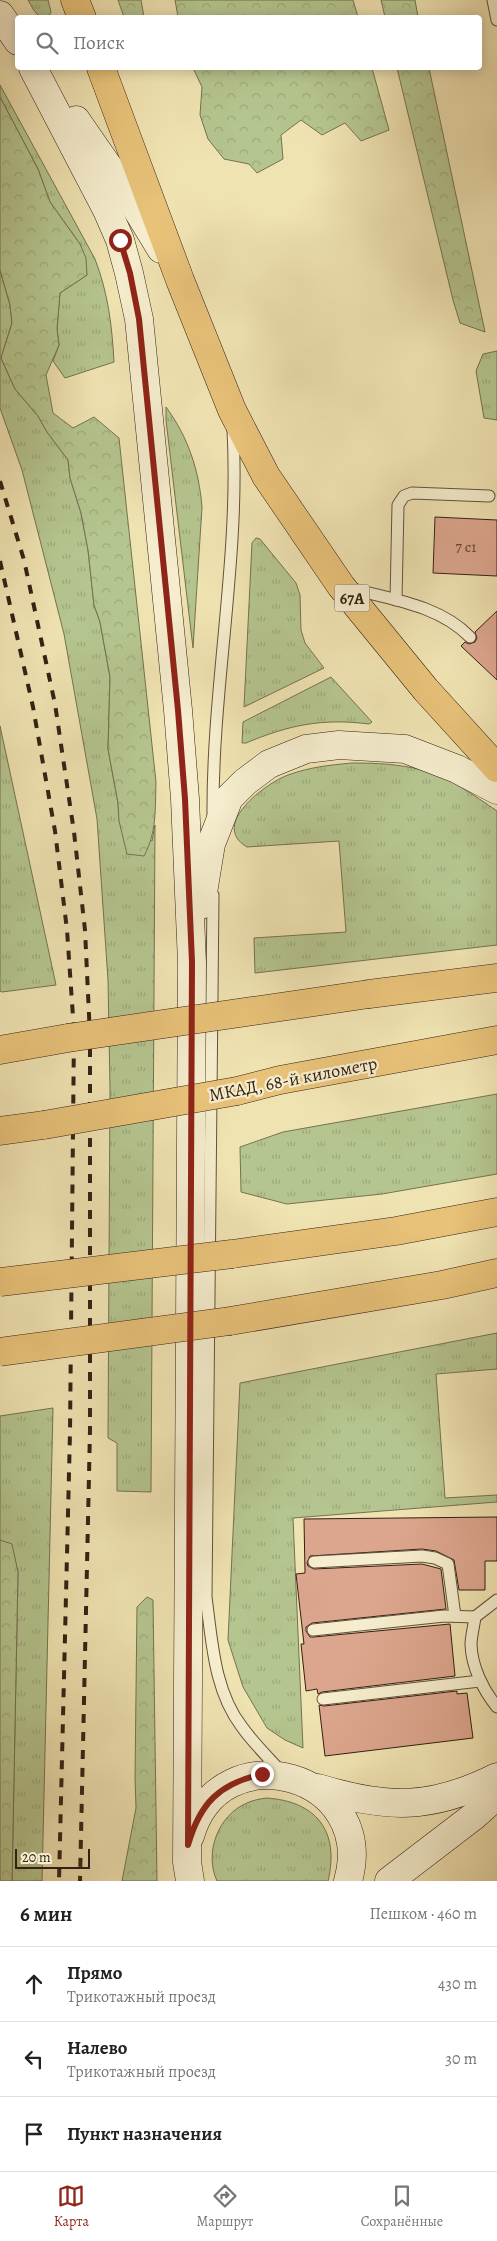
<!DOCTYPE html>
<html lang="ru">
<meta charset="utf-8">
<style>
body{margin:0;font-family:Alegreya,serif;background:#f2f2f2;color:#222}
.scale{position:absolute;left:15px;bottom:12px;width:75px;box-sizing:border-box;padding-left:5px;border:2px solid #342014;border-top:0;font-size:14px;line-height:18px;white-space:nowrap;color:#342014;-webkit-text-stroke:4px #f5edcd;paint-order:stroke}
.stop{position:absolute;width:15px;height:15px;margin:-11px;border:4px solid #8f2418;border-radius:50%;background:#fff}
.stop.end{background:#8f2418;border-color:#fff;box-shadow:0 1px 5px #0008}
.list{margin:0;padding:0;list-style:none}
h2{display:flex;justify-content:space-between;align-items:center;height:65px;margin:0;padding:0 20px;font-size:21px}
h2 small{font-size:16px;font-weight:400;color:#767676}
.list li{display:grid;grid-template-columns:32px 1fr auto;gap:15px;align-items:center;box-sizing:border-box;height:75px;padding:0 20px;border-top:1px solid #e0e0e0}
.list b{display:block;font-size:19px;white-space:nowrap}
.list p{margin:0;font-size:16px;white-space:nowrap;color:#767676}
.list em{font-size:16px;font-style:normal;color:#767676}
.icon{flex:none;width:28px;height:28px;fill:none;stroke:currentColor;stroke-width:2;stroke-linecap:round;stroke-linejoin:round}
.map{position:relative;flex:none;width:497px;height:1881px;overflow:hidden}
.search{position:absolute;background:#fff;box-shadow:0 2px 12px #0003;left:15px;right:15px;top:15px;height:55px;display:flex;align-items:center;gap:12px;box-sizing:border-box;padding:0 18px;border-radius:5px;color:#767676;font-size:19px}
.sheet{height:290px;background:#fff}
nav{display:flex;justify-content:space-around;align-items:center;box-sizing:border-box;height:70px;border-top:1px solid #e0e0e0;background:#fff;font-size:14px;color:#767676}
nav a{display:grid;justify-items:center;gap:2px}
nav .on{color:#8f2418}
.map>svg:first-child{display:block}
</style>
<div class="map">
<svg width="497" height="1881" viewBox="0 0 497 1881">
<defs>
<pattern id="grass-tufts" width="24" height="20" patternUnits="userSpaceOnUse" patternTransform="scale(1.25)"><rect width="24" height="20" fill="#b5c58f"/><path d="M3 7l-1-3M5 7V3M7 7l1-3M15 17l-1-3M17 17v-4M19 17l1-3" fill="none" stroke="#9ca97a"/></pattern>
<pattern id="forest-crowns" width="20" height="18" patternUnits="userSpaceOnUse" patternTransform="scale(1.25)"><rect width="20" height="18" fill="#b5c58f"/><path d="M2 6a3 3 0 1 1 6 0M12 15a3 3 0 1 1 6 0" fill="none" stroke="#9ca97a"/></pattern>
</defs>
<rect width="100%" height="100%" fill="#f0e3b2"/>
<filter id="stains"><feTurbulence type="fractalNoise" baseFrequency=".004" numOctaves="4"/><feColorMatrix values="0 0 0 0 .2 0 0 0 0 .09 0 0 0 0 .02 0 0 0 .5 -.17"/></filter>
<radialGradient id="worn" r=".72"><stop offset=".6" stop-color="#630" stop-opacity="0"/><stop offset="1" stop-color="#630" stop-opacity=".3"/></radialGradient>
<g fill="url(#grass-tufts)" stroke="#747252">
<path d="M 28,0 L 48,0 L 51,12 L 49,16 C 36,19 34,10 28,0 Z"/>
<path d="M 0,85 L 95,259 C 108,293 112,325 114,362 L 65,378 L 53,361 L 59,345 L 57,329 L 60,293 L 87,275 L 80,244 L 50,202 L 38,169 L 0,97 Z"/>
<path d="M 0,270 L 10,305 L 12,323 L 1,358 L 15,389 L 38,416 L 47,432 L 68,460 L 70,478 L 81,513 L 88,550 L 94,605 L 100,622 L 110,677 L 108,749 L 118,803 L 119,821 L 152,841 L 155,825 L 151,1492 L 117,1491 L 117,1443 L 108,1438 L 110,1088 L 108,980 L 97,819 L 64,634 L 22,470 L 0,408 Z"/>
<path d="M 497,351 L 497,420 L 484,418 L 476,371 L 483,354 Z"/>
<path d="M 166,407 C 188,437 199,470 202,507 L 193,648 L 166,420 Z"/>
<path d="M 256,538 L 260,539 L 296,583 L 300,595 L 301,630 L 305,643 L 324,668 L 244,707 L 252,543 Z"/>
<path d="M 331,677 L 372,722 L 369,724 C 322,718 289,725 246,743 L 242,743 L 243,722 Z"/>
<path d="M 0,726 L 56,985 L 2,992 L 0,991 Z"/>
<path d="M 352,763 C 376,763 399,764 422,770 C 449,777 475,796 497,811 L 497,945 L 255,973 L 254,938 L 346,932 L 339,841 L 247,847 C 209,825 266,783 288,775 C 310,767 330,765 352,763 Z"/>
<path d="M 497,1094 L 497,1174 L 382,1194 L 287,1204 L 241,1192 L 240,1147 L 283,1132 Z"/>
<path d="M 497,1333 L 497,1369 L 436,1374 L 445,1498 L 497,1495 L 497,1502 L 293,1518 L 303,1748 L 285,1740 L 267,1728 L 243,1687 L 228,1640 L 240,1383 Z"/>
<path d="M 53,1408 L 42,1881 L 12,1881 L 18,1572 L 0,1540 L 0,1416 Z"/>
<path d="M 266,1798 C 316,1801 340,1831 328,1881 L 217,1881 C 204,1853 218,1815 247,1803 C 253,1800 260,1799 266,1798 Z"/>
</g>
<g fill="url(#forest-crowns)" stroke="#747252">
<path d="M 118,0 L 141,0 L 144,17 L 124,17 Z"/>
<path d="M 175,0 L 353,0 L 358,17 L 178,17 Z"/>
<path d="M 381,0 L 415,0 L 418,17 L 385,17 Z"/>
<path d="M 193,68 L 372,68 L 389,130 L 361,141 L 345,123 L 322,135 L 301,120 L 281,135 L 283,159 L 257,173 L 249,164 L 224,159 L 208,139 L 200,115 L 202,87 Z"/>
<path d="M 397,68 L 429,68 L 485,332 L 460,323 L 453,300 Z"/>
<path d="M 0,97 L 38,169 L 50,202 L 80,244 L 86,258 L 87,275 L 60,293 L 57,329 L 59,345 L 46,375 L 53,413 L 73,428 L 94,417 L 119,438 L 156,782 C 155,809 157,832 144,856 L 127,854 L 119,821 L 118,803 L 108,749 L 110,677 L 100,622 L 94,605 L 88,550 L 81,513 L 70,478 L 68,460 L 47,432 L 38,416 L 15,389 L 1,358 L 12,323 L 10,305 L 0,270 Z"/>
<path d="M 0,1540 L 12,1544 L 18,1572 L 12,1881 L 0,1881 Z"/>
<path d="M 147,1597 L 153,1600 L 157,1881 L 122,1881 L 136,1808 L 135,1778 L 137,1607 Z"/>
</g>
<g fill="#dca68e" stroke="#342014">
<path d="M 435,517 L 497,520 L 497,576 L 433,573 Z"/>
<path d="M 497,611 L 497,680 L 461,646 L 465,642 L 469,644 L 475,642 L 477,638 L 475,632 Z"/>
<path d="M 497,1517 L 497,1561 L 485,1561 L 485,1590 L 459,1590 L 454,1560 L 436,1551 L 422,1549 L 310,1556 L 307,1563 L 308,1566 L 314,1569 L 422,1564 L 441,1569 L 446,1609 L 312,1623 L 306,1627 L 306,1631 L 310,1637 L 314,1637 L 450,1624 L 455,1676 L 322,1692 L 318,1694 L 317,1689 L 306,1691 L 301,1644 L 304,1644 L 296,1574 L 305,1573 L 304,1519 Z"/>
<path d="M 457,1691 L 457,1694 L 467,1693 L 473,1738 L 325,1756 L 319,1705 L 324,1706 Z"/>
</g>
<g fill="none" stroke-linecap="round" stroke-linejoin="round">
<defs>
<g id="service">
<path d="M 493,0 L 497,20"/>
<path d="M 349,588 C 390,599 439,605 470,637"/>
<path d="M 396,600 L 398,505 L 404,496 L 412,493 L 489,496"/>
<path d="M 213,816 C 212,687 240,559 233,430"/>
<path d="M 213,895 L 206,1597 C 212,1641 214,1691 242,1727 C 254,1744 270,1759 283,1774"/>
<path d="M 314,1562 L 422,1556 L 435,1558 L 448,1564 L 455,1616"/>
<path d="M 497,1600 L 475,1617 C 474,1626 471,1636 471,1645 C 472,1667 483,1690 497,1707"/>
<path d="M 313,1630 L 444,1616 L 475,1617"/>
<path d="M 323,1699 L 480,1681"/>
</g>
<g id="secondary">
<path d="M 0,15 L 18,41"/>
<path d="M 33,68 L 107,210 L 120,240 L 129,273 L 139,319 L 178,710 L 185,799 L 192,963 L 187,1862 L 190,1881"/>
<path d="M 76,120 L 130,198 L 161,249"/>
<path d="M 201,905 L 211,844 L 229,798 L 245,782 L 269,764 L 306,749 L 339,745 L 405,749 L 457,769 L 497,790"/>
<path d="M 318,1788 C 387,1809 431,1810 497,1777"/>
<path d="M 190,1836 C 220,1730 378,1774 348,1881"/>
<path d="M 389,1881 L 474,1816 L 497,1795"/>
</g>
<g id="primary">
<path d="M 75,0 L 82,18"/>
<path d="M 101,68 L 180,280 L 232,410 L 266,476 L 341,586 L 426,690 L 497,768"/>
<path d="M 369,994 L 497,978"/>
<path d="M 0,1050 L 68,1038"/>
<path d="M 230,1321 L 442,1285 L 497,1273"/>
</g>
<g id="trunk">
<path d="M 237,1091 L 280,1080 L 497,1040"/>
<path d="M 0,1131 L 44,1125"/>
<path d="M 232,1254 L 396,1231 L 497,1212"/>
</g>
</defs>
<use href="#service" stroke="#63513c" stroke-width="13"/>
<use href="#secondary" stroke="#342014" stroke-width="29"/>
<use href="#primary" stroke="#342014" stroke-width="29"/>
<use href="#trunk" stroke="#342014" stroke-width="29"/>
<use href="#service" stroke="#f5edcd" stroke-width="11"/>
<use href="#secondary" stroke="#f5edcd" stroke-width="28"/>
<use href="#primary" stroke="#e8c279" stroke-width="28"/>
<use href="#trunk" stroke="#e8c279" stroke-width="28"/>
<g stroke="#342014" stroke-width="4" stroke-dasharray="9 9" stroke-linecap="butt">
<path d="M 0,481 L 24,560 L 55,704 L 74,832 L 85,930 L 90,1036 L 90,1430 L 80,1881"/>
<path d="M 0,561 L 33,707 L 55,831 L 67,930 L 74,1031 L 70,1432 L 59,1881"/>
</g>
<defs>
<g id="primary-bridge">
<path d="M 68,1038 L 369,994"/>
<path d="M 0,1352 L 230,1321"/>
</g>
<g id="trunk-bridge">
<path d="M 44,1125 L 237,1091"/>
<path d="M 0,1282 L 232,1254"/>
</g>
</defs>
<use href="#primary-bridge" stroke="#342014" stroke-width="29" stroke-linecap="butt"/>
<use href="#trunk-bridge" stroke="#342014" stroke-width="29" stroke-linecap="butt"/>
<use href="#primary-bridge" stroke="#e8c279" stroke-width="28"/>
<use href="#trunk-bridge" stroke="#e8c279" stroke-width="28"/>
</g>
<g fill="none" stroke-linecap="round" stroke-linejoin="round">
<path stroke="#8f2418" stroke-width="6" d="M 120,240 L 130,273 L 139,319 L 178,710 L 185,799 L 192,962 L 188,1845 C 200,1803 219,1784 262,1774"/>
</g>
<g text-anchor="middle" stroke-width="4.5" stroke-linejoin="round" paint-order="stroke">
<g font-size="15" fill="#5e4232">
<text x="466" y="552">7 с1</text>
</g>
<rect fill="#f5edcd" stroke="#6e5e4c" stroke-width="1" x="334.5" y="584.5" width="35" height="27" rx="4"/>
<g font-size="16" font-weight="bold" fill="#342014">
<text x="352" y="604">67A</text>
</g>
<g font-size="18" fill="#342014" stroke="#f5edcd">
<text transform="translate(293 1079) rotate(-11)" y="6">МКАД, 68-й километр</text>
</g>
</g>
<rect width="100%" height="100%" filter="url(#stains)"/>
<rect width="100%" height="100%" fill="url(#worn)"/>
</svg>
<div class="scale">20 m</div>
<div class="stop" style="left:120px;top:240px"></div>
<div class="stop end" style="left:262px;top:1774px"></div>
<div class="search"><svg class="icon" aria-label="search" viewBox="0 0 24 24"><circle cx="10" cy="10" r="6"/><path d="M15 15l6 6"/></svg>Поиск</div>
</div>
<section class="sheet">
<h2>6 мин<small>Пешком · 460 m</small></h2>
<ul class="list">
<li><svg class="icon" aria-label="ahead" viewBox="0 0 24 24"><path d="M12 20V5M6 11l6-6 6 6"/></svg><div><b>Прямо</b><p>Трикотажный проезд</p></div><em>430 m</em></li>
<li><svg class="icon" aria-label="left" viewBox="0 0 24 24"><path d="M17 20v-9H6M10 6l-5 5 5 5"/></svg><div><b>Налево</b><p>Трикотажный проезд</p></div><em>30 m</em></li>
<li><svg class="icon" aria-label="arrive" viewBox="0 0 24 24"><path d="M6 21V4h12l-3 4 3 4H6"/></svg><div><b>Пункт назначения</b></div></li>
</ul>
</section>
<nav>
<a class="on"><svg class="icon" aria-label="map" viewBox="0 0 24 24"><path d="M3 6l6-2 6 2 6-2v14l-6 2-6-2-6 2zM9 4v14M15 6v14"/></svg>Карта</a>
<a><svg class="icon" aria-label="directions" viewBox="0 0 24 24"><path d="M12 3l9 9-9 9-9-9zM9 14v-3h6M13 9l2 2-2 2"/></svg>Маршрут</a>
<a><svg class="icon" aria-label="saved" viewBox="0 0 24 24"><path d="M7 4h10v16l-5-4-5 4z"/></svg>Сохранённые</a>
</nav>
